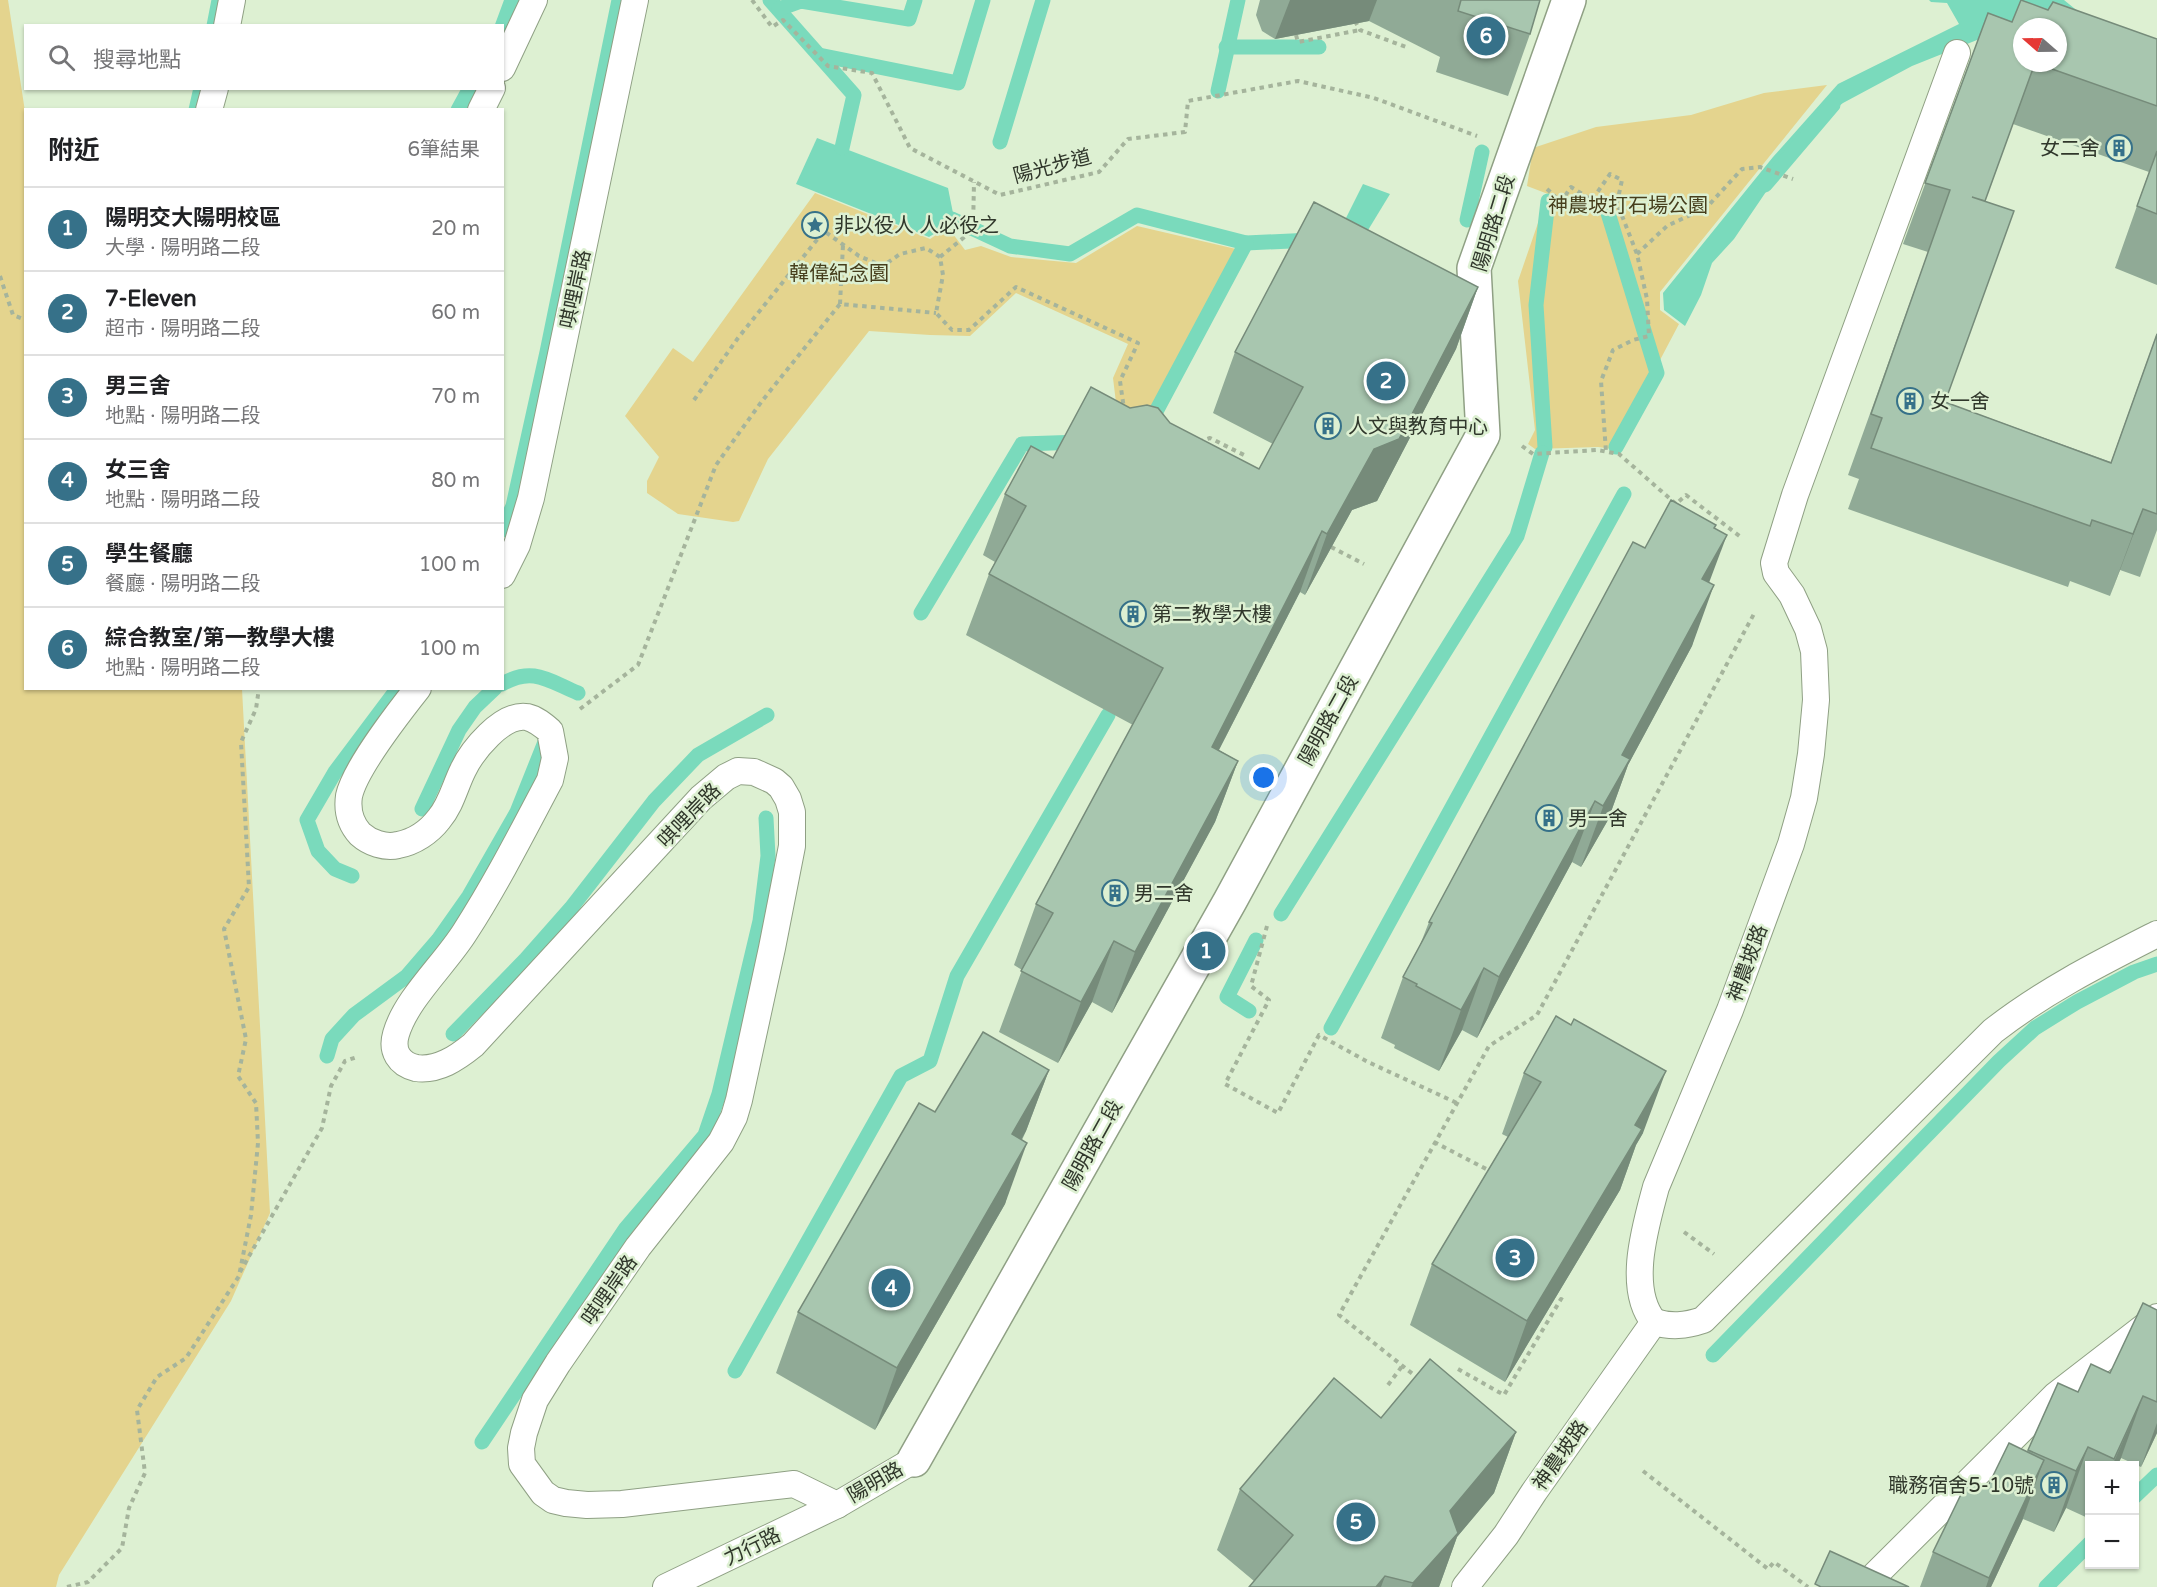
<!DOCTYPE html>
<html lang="zh-TW">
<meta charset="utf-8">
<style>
body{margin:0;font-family:"Varela Round","Noto Sans TC",sans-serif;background:#f2f2f2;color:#202124}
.controls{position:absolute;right:18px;bottom:18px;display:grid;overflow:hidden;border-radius:0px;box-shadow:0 2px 4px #0004}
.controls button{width:54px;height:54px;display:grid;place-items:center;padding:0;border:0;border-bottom:2px solid #e0e0e0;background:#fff;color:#202124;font:30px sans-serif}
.compass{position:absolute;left:2013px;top:18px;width:54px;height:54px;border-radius:50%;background:#fff;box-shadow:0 2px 4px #0004;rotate:290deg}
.you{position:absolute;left:1264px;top:778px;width:21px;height:21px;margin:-15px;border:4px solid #fff;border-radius:50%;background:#1a73e8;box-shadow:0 0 0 9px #1a73e833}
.badge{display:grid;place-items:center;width:39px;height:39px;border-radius:50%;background:#367189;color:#fff;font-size:20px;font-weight:700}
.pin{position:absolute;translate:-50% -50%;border:3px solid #fff;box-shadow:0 2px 6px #0006}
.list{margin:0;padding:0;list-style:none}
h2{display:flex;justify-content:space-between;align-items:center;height:78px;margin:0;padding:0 24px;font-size:26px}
h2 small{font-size:20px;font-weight:400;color:#757577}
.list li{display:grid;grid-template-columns:39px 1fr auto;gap:18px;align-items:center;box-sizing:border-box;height:84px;padding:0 24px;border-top:2px solid #e0e0e0}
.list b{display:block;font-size:22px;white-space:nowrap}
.list p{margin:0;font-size:20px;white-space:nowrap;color:#757577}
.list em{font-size:20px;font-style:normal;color:#757577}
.icon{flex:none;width:33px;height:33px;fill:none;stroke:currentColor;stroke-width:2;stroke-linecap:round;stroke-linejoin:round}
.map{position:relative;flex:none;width:2157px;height:1587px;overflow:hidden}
.search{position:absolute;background:#fff;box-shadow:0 2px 4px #0004;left:24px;top:24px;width:480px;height:66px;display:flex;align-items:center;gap:15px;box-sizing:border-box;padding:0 21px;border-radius:0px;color:#757577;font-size:22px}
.panel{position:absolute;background:#fff;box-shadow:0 2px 4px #0004;left:24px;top:108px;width:480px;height:582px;border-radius:0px}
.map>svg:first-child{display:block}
</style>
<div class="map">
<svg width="2157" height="1587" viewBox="0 0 2157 1587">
<rect width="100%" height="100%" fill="#ddf0d2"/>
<g fill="#e4d48e">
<path d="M 0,0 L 8,0 L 26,118 L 26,688 L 242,689 L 270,1213 L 231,1301 L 59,1575 L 56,1587 L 0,1587 Z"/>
<path d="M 1827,85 L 1660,292 L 1660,310 L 1679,324 L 1613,449 L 1598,447 L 1535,449 L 1528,444 L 1535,430 L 1518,281 L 1548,194 L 1527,186 L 1533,148 L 1596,127 L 1691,115 L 1764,93 Z"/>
<path d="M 815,193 L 930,239 L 951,225 L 953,234 L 965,250 L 981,246 L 1011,257 L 1076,263 L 1137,226 L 1236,249 L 1150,410 L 1118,419 L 1113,378 L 1128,344 L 1016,293 L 970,336 L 930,335 L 869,331 L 768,459 L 739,521 L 733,522 L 678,514 L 647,493 L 647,481 L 659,457 L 625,416 L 673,348 L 693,362 Z"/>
</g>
<g fill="#7adabc">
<path d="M 1929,0 L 2064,0 L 2101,30 L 2022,22 L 1912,66 L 1843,103 L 1799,137 L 1780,162 L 1774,180 L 1734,239 L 1712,263 L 1701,295 L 1685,326 L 1664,310 L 1663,293 L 1773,157 L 1838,84 L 1959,24 L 1947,3 L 1931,2 Z"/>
<path d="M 817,138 L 948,188 L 953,213 L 950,224 L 929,237 L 796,184 Z"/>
<path d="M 1363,184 L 1390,194 L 1362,240 L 1343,224 Z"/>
</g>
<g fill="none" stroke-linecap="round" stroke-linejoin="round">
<g stroke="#7adabc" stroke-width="15">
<path d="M 770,0 L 854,95 L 842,148"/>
<path d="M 779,9 L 801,1 L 909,19 L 915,0"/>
<path d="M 214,26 L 219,0"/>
<path d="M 502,27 L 512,0"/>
<path d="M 1226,47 L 1319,47"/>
<path d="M 819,55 L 958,83 L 983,0"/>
<path d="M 1218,91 L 1238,0"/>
<path d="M 196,110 L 201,88"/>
<path d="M 458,110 L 470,88"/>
<path d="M 1000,142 L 1043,0"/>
<path d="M 1765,185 L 1833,105"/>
<path d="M 1608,213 L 1657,373 L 1616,447"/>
<path d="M 952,219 L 1010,246 L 1070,254 L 1137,215 L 1246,243 L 1312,240"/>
<path d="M 1467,220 L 1482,152"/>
<path d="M 1148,423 L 1152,419 L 1246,243"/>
<path d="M 1545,447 L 1536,305 L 1548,201"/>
<path d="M 502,530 L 513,506 L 547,352 L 619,0"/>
<path d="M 921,613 L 1022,444 L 1081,442"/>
<path d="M 502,684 C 533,666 549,681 578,693"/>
<path d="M 422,809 L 459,730 L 475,707 L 495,688"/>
<path d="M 352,876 L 335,869 L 318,851 L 307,820 L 335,772 L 398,688"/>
<path d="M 1281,914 L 1517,536 L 1542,453"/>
<path d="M 1249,1011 L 1227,997 L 1256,940"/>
<path d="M 1331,1028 L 1624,494"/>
<path d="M 453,1034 L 526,959 L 571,908 L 654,801 L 698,755 L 767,715"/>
<path d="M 327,1056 L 332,1039 L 354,1015 L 407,976 L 438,940 L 469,896 L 517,812 L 545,742"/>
<path d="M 1713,1355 L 1999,1061 L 2035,1028 L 2077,1002 L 2134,972 L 2157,964"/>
<path d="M 735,1371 L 901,1076 L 930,1061 L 957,976 L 1108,715"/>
<path d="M 482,1442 L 626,1228 L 705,1135 L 719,1094 L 760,921 L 768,856 L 766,818"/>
<path d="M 2134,1497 L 2157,1475"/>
<path d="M 2046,1587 L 2090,1543"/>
</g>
<defs>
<g id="lane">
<path d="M 227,26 L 232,0"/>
<path d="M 502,68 L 534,0"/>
<path d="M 209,110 L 215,88"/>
<path d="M 481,110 L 492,88"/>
<path d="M 502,575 L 517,545 L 531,498 L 635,0"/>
<path d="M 418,688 C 399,712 355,768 349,796 C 347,810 350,823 360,834 C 370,843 385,848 398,845 C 414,842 429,832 439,819 C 451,805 455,786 463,770 C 472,751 502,713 527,717 C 536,719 543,725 550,731 L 555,758 L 550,780 C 523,831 496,884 465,932 C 445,964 406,999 396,1034 C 391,1051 399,1064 416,1068 C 438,1071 457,1058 473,1045 L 701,798 L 726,777 L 738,771 L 754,772 L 774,781 L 781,787 L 788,799 L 792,812 L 792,846 L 772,948 L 739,1100 L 734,1117 L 721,1142 L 638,1247 L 558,1363 L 535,1400 L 524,1433 L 521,1448 L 522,1464 L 543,1493 L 553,1500 L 566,1503 L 587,1505 L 622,1504 L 794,1484 L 837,1505"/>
<path d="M 1654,1322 C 1626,1288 1646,1225 1656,1187 L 1730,1010 L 1791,844 L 1804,798 L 1811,754 L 1816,700 L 1814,651 L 1808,629 L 1792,595 L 1776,573 L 1774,563 L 1795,495 L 1957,53"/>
<path d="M 666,1587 L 837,1505 L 914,1460"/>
<path d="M 1465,1587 L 1506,1535 L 1534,1492 L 1654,1322 C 1671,1327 1685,1326 1703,1320 L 1993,1031 C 2044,991 2100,963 2157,934"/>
<path d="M 1863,1587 L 2056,1395 L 2157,1317"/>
</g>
<path id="street" d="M 914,1460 L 1230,901 L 1483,435 L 1474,268 L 1569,0"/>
</defs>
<use href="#lane" stroke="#8fa084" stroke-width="28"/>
<use href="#street" stroke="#8fa084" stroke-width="36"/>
<g stroke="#a5b49c" stroke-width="4" stroke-dasharray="4.5 4.5" stroke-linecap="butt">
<path d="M 752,0 L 772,27 L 783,20 L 828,66 L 872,73 L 910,148 L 1000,195 L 1099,172 L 1128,139 L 1185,132 L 1188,101 L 1298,81 L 1374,98 L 1477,136"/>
<path d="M 1355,21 L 1360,30 L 1406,47"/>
<path d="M 1296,35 L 1298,42 L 1360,30"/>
<path d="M 1547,189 L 1561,202 L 1571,187 L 1592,200 L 1610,174 L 1622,180 L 1617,203 L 1637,254 L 1647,299 L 1649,336 L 1633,340 L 1613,350 L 1601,381 L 1606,452"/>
<path d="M 1637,254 L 1667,226 L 1707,207 L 1742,169 L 1760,167 L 1793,179"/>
<path d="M 940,257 L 973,230 L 974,182"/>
<path d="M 0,276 L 13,315 L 26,320"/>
<path d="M 840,304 L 843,245"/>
<path d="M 694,400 L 738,338 L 824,231 L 859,256 L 883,266 L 900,254 L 926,248 L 940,257 L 943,275 L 936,313 L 952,330 L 969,330 L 1016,287 L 1138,343 L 1120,381 L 1124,409"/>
<path d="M 1199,442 L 1210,438 L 1244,455"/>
<path d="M 1522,446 L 1533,454 L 1597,450 L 1619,454 L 1676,504 L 1686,495 L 1742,538"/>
<path d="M 1331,547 L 1364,564"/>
<path d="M 580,709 L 638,665 L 716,465 L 762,401 L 840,304 L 936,313"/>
<path d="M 1267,926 L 1251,986 L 1269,1000 L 1225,1084 L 1278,1113 L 1319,1035 L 1368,1062 L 1457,1103"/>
<path d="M 1434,1142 L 1492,1172"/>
<path d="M 1684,1232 L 1714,1254"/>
<path d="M 240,1272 L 322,1128 L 331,1086 L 345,1061 L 357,1057"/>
<path d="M 1458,1369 L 1504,1395 L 1561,1299 L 1566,1302"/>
<path d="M 1419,1379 L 1339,1315 L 1489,1046 L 1537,1015 L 1755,612"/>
<path d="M 1388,1385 L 1403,1365"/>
<path d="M 1643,1471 L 1768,1569 L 1774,1562 L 1808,1587"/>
<path d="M 67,1587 L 88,1582 L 122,1548 L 129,1508 L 145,1473 L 137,1410 L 157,1377 L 186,1358 L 239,1276 L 251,1215 L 258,1143 L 256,1103 L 238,1076 L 246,1039 L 224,929 L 249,887 L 241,742 L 256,709 L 259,688"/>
</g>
<use href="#lane" stroke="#fff" stroke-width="26"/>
<use href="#street" stroke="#fff" stroke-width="33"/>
</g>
<g fill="#90aa96">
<path d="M 1260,0 L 1540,0 L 1530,34 L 1508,96 L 1436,72 L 1440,57 L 1369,21 L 1275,39 L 1262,31 L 1256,15 Z"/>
<path d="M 2048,10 L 2157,39 L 2157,285 L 2115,268 L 2149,172 L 2013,124 L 1985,201 L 1945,402 L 2111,462 L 2157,333 L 2157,530 L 2140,577 L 2120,570 L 2110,596 L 2070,581 L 2068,587 L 1848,509 L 1859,479 L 1848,475 L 1928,252 L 1903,244 L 1988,13 L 2012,22 Z"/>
<path d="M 1478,287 L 1456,349 L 1377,501 L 1352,510 L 1305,595 L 1300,592 L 1219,750 L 1238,761 L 1215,822 L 1112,1013 L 1092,1002 L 1058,1063 L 999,1032 L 1022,970 L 1014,965 L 1036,904 L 1133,725 L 966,635 L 989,574 L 995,562 L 983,555 L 1005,494 L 1053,458 L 1130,408 L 1259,469 L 1273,444 L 1213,413 L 1235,352 Z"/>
<path d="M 1715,529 L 1709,583 L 1692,646 L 1628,765 L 1608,820 L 1581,867 L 1572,862 L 1477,1038 L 1462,1030 L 1439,1071 L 1394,1048 L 1395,1045 L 1381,1038 L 1403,977 L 1420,945 L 1429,922 Z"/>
<path d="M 1049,1070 L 1026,1131 L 1022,1140 L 1005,1204 L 875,1430 L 776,1373 L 798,1312 L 935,1112 Z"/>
<path d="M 1524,1073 L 1643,1133 L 1636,1145 L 1620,1190 L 1505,1382 L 1410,1325 L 1432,1264 L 1508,1137 L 1502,1134 Z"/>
<path d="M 2157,1310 L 2157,1433 L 2141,1467 L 2121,1458 L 2117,1466 L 2090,1466 L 2090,1519 L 2066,1508 L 2054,1532 L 2023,1519 L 1991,1587 L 1920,1587 L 1933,1552 L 1988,1486 L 2027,1452 L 2058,1383 L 2078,1392 L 2110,1373 Z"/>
<path d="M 1381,1418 L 1516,1432 L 1494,1493 L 1457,1537 L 1439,1587 L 1249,1587 L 1254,1581 L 1217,1550 L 1240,1489 Z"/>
</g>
<g fill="#768b7a">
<path d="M 1290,0 L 1377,0 L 1369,21 L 1275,39 Z"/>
<path d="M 1478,287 L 1456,349 L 1377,501 L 1352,510 L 1305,595 L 1327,534 L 1374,449 Z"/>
<path d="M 2143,509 L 2120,570 L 2110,596 L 2133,534 Z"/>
<path d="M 1322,531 L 1300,592 L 1189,808 L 1212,747 Z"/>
<path d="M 1727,535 L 1704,596 L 1702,579 Z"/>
<path d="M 1714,585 L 1692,646 L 1628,765 L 1608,820 L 1581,867 L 1622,755 Z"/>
<path d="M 1238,761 L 1215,822 L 1112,1013 L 1135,952 Z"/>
<path d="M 1595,801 L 1572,862 L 1477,1038 L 1499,977 Z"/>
<path d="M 1114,941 L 1092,1002 L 1058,1063 L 1081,1002 Z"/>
<path d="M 1484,968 L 1462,1030 L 1439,1071 L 1461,1010 Z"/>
<path d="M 1049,1070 L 1026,1131 L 990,1195 L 1012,1134 Z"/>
<path d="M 1666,1071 L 1643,1133 L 1636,1145 L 1620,1190 L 1505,1382 L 1527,1321 L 1635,1125 Z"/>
<path d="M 1027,1143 L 1005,1204 L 875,1430 L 897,1368 Z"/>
<path d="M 2143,1396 L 2121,1458 L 2117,1466 L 2112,1466 Z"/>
<path d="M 2157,1423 L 2157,1433 L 2141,1467 Z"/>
<path d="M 1516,1432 L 1494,1493 L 1457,1537 L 1439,1587 L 1411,1587 L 1450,1511 Z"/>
<path d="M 2088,1447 L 2066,1508 L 2054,1532 L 2076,1471 Z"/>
<path d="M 2044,1460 L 2022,1521 L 1991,1587 L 1986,1587 L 1989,1578 Z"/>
<path d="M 1385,1576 L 1381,1587 L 1376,1587 Z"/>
</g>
<g fill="#a8c6af" stroke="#768b7a" stroke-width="1.5" fill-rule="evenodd">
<path d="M 1461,0 L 1540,0 L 1530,34 L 1458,11 Z"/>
<path d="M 2021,0 L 2048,10 L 2053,2 L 2157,39 L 2157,106 L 2035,63 L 1985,201 L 1972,197 L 2014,211 L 1945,402 L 2111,463 L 2157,334 L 2157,514 L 2143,509 L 2133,534 L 2092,520 L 2090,526 L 1871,448 L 1882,418 L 1871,414 L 1950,190 L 1925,183 L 1988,13 L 2012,22 ZM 2022,27 L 2058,27 L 2058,63 L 2022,63 Z"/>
<path d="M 2157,151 L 2157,214 L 2137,206 Z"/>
<path d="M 1314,202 L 1478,287 L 1399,439 L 1374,449 L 1327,534 L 1322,531 L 1212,747 L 1238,761 L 1135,952 L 1114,941 L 1081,1002 L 1021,971 L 1053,913 L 1036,904 L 1163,668 L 989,574 L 1026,506 L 1005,494 L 1031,446 L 1053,458 L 1091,387 L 1130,408 L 1147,405 L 1158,408 L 1170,423 L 1259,469 L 1303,387 L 1235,352 Z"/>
<path d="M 1671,500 L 1716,525 L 1714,528 L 1727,535 L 1702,579 L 1714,585 L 1622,755 L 1630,759 L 1603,806 L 1595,801 L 1499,977 L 1484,968 L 1461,1010 L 1416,986 L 1417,984 L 1403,977 L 1432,923 L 1429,922 L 1633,542 L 1645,548 Z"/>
<path d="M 1556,1016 L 1571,1025 L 1574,1019 L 1666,1071 L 1635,1125 L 1642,1129 L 1527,1321 L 1432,1264 L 1541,1082 L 1524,1073 Z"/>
<path d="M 983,1032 L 1049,1070 L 1012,1134 L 1027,1143 L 897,1368 L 798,1312 L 919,1103 L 935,1112 Z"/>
<path d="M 2143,1303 L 2157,1310 L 2157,1402 L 2143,1396 L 2114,1459 L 2088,1447 L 2076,1471 L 2028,1450 L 2058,1383 L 2078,1392 L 2091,1364 L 2110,1373 Z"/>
<path d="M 1430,1359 L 1516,1432 L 1450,1511 L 1458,1533 L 1413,1583 L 1385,1576 L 1376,1587 L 1249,1587 L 1293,1535 L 1240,1489 L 1334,1378 L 1381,1418 Z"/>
<path d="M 2009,1443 L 2044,1460 L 1989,1578 L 1933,1552 L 1967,1482 L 1988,1486 Z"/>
<path d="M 1830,1551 L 1909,1587 L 1821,1587 L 1815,1584 Z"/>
</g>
<defs>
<symbol id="building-ring" viewBox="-11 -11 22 22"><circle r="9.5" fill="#ddf0d2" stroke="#367189" stroke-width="1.5"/><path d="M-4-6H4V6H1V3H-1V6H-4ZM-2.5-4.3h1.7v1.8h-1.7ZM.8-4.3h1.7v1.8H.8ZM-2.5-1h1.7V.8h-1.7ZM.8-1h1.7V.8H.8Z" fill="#367189"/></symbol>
<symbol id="sight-ring" viewBox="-11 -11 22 22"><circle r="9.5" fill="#ddf0d2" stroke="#367189" stroke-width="1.5"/><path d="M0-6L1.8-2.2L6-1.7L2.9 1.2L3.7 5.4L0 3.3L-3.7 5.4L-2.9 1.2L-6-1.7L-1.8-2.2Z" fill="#367189"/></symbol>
</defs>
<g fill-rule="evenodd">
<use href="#building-ring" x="2104" y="133" width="30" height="30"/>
<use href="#sight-ring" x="800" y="210" width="30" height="30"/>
<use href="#building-ring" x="1895" y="386" width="30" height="30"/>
<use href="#building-ring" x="1313" y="411" width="30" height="30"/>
<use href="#building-ring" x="1118" y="599" width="30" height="30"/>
<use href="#building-ring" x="1534" y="803" width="30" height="30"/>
<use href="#building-ring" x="1100" y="878" width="30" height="30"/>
<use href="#building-ring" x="2039" y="1470" width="30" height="30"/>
</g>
<g text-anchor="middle" stroke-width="5" stroke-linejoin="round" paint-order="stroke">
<g font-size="20" fill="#30372b" stroke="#ddf0d2" text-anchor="start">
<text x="2100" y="155" text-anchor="end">女二舍</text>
<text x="834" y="232">非以役人 人必役之</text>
<text x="1930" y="408">女一舍</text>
<text x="1348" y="433">人文與教育中心</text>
<text x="1152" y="621">第二教學大樓</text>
<text x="1568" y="825">男一舍</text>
<text x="1134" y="900">男二舍</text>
<text x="2034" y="1492" text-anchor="end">職務宿舍5-10號</text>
</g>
<g font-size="20" fill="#30372b" stroke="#ddf0d2">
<text transform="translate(1052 166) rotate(-15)" y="7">陽光步道</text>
<text transform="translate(1493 223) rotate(-73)" y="7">陽明路二段</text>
<text transform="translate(575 289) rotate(-78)" y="7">唭哩岸路</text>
<text transform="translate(1328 720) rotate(-61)" y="7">陽明路二段</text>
<text transform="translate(689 815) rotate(-46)" y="7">唭哩岸路</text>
<text transform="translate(1747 963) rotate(-70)" y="7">神農坡路</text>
<text transform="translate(1092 1145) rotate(-61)" y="7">陽明路二段</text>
<text transform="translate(609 1290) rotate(-55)" y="7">唭哩岸路</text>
<text transform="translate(1560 1455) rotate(-55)" y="7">神農坡路</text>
<text transform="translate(875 1482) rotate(-30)" y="7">陽明路</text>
<text transform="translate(752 1546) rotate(-26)" y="7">力行路</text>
</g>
<g font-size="20" fill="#463e1c" stroke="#ddf0d2">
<text x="1628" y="212">神農坡打石場公園</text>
<text x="839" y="280">韓偉紀念園</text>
</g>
</g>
</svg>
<div class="controls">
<button>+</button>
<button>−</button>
</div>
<svg class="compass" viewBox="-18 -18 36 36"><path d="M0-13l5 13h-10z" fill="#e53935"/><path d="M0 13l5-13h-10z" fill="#757577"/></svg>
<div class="you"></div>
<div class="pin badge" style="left:1206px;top:951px">1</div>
<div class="pin badge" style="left:1386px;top:381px">2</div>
<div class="pin badge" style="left:1515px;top:1258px">3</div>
<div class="pin badge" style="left:891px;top:1288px">4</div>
<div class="pin badge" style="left:1356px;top:1522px">5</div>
<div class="pin badge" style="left:1486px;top:36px">6</div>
<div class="search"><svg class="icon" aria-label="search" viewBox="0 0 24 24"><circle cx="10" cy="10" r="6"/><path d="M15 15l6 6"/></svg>搜尋地點</div>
<section class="panel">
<h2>附近<small>6筆結果</small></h2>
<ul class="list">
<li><span class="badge">1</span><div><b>陽明交大陽明校區</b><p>大學 · 陽明路二段</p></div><em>20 m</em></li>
<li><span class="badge">2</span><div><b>7-Eleven</b><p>超市 · 陽明路二段</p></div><em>60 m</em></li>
<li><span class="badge">3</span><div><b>男三舍</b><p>地點 · 陽明路二段</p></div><em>70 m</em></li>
<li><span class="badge">4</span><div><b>女三舍</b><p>地點 · 陽明路二段</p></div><em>80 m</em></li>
<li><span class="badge">5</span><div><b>學生餐廳</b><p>餐廳 · 陽明路二段</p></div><em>100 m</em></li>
<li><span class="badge">6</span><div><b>綜合教室/第一教學大樓</b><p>地點 · 陽明路二段</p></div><em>100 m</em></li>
</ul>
</section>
</div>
